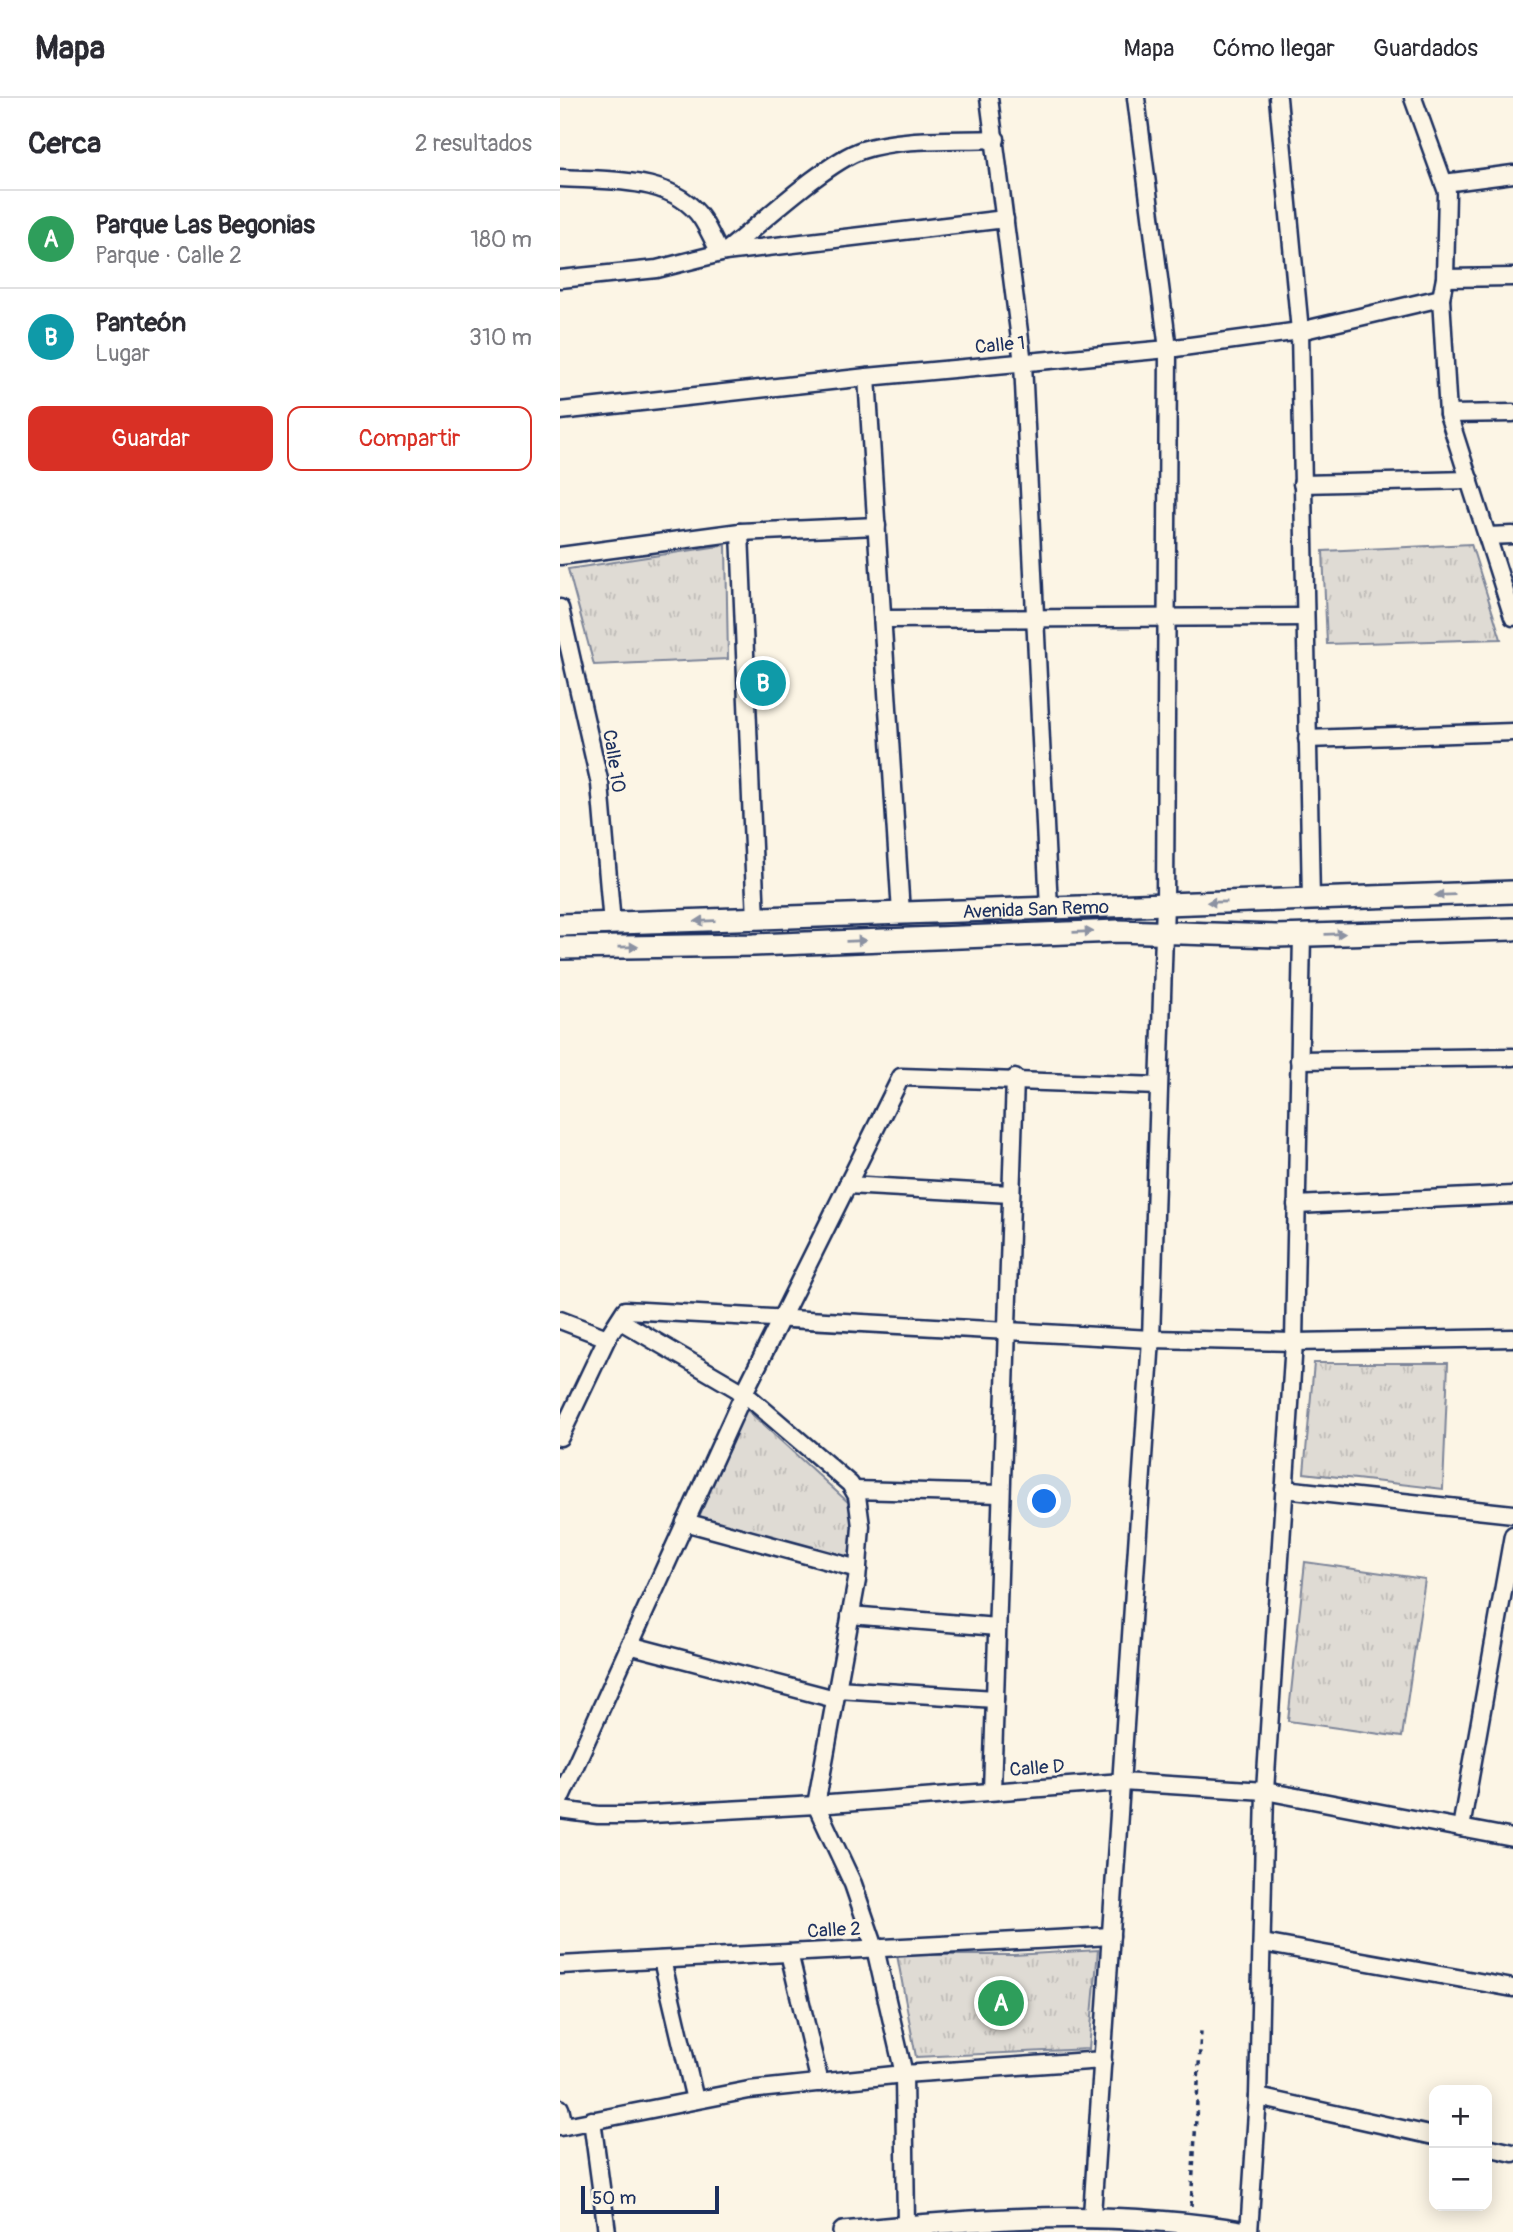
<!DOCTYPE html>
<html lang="es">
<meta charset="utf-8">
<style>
body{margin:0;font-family:Pangolin,sans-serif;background:#f7f7f7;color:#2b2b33}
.controls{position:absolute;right:21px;bottom:21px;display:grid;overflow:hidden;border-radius:14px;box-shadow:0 4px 18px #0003}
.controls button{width:63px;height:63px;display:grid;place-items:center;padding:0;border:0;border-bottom:2px solid #e1e1e2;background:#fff;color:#2b2b33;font:35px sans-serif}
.scale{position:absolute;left:21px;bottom:18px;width:138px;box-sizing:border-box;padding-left:7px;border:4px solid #1b2f5e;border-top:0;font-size:19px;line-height:24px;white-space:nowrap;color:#1b2f5e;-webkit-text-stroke:5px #fcf5e5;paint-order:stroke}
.you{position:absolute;left:485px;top:1404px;width:24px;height:24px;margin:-18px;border:5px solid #fff;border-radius:50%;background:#1a73e8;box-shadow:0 0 0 10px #1a73e833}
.badge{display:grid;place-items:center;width:46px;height:46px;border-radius:50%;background:#d93025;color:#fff;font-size:23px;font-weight:700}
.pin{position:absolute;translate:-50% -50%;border:4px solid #fff;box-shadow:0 2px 7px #0006}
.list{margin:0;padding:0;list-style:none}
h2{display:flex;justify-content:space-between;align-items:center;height:91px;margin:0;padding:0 28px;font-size:30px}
h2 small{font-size:23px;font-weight:400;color:#7c7c81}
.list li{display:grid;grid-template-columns:46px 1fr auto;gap:21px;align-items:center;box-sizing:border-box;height:98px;padding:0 28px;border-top:2px solid #e1e1e2}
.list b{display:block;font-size:26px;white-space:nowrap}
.list p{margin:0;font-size:23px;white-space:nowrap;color:#7c7c81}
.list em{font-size:23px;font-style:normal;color:#7c7c81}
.actions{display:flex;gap:14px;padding:21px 28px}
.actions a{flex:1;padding:16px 0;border:2px solid #d93025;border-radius:14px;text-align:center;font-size:24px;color:#d93025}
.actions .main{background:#d93025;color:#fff}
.map{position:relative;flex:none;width:953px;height:2134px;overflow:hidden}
header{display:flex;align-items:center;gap:42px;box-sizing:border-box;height:98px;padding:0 35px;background:#fff;border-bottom:2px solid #e1e1e2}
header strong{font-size:33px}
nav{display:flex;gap:38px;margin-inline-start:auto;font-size:24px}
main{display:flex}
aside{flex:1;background:#fff}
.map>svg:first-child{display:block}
</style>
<header>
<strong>Mapa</strong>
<nav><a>Mapa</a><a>Cómo llegar</a><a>Guardados</a></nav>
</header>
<main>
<aside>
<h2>Cerca<small>2 resultados</small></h2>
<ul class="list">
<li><span class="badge" style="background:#2e9e5b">A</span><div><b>Parque Las Begonias</b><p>Parque · Calle 2</p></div><em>180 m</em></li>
<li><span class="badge" style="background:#0f9aa8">B</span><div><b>Panteón</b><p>Lugar</p></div><em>310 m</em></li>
</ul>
<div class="actions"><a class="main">Guardar</a><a>Compartir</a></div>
</aside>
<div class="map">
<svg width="953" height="2134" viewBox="0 0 953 2134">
<defs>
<pattern id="park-tufts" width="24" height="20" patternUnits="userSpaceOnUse" patternTransform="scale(1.75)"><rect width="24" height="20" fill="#dfdbd4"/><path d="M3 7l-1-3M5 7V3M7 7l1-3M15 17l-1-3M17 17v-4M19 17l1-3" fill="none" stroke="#bfbcb8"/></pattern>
</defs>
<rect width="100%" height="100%" fill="#fcf5e5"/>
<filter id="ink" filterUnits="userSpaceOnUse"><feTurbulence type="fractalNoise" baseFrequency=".0143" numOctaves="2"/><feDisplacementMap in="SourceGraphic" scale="14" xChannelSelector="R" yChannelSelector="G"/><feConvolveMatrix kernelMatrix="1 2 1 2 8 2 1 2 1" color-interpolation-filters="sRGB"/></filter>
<g filter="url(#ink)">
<g fill="url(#park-tufts)" stroke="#7d8599" stroke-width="2">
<path d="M 911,446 L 941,541 L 767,546 L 763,453 Z"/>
<path d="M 166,447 L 168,561 L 34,567 L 8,471 Z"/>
<path d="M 754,1265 L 888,1265 L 883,1391 L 744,1375 Z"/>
<path d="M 186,1311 L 289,1405 L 292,1427 L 289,1463 L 138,1421 Z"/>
<path d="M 745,1464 L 865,1481 L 842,1639 L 728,1623 Z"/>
<path d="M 538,1852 L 529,1951 L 356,1959 L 337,1857 L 453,1857 Z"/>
</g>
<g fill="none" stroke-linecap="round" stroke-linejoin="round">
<defs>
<g id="minor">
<path d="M 429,0 L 463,265 L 489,810"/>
<path d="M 718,0 L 740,233 L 751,802"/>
<path d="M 853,0 L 887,94 L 885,180 L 881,200 L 888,316 L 953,519"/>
<path d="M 0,80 C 46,83 113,77 142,121 C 149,132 154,144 160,155"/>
<path d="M 884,85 L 953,76"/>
<path d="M 165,154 C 198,128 266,64 302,52 C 343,39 393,43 436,41"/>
<path d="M 885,180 L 953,179"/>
<path d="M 0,181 L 97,171 L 165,154 L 445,121"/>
<path d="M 307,279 L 341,815"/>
<path d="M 0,313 L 307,279 L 608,251 L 740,233 L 881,200"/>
<path d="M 888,316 L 953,315"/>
<path d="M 742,386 L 910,382"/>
<path d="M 180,434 L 196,822"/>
<path d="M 927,438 L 953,437"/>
<path d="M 0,458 L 180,434 L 317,428"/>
<path d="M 0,510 L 40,686 L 52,826"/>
<path d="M 323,521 L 745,519"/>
<path d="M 747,641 L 953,634"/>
<path d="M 739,962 L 953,959"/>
<path d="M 287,1087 L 451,1096"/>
<path d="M 736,1107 L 953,1097"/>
<path d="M 0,1222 L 47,1240"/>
<path d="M 59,1222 L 184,1295 L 290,1386 L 297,1398 L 301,1428 L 297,1482 L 256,1707 L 293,1786 L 315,1850 L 344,1976 L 346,2127"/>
<path d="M 0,1339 L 47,1240 L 65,1212 L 591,1241 L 734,1244 L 953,1240"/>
<path d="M 724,1391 L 953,1416"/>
<path d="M 294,1392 L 441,1396"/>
<path d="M 125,1424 L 298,1471"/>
<path d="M 290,1517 L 437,1529"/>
<path d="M 69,1547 L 275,1601"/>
<path d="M 277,1591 L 435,1601"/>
<path d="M 432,1693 L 455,980"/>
<path d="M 0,1701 L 184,1295 L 341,979 L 599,988"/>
<path d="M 0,1712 L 38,1717 L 73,1717 L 256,1707 L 562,1684 L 705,1693 L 953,1740"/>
<path d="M 901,1730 L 953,1437"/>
<path d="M 703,1845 L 953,1890"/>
<path d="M 229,1855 L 260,1985"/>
<path d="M 102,1862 L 135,2002"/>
<path d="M 0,1867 L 551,1838"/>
<path d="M 698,1999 L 874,2038"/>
<path d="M 0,2010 L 4,2028"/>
<path d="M 32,2022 L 47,2134"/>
<path d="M 0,2029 L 189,1992 L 344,1976 L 543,1962"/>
<path d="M 927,2049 L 953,2055"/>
<path d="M 532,2117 L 591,1241 L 605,805 L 608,251 L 576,0"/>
<path d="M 689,2134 L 698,1999 L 705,1693 L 734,1244 L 742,837"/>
</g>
<path id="tertiary" d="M 283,2134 C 422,2120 549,2110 687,2134"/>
<g id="secondary">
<path id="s1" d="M 0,827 L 953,794"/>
<path d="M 0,850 L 193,847 L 558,833 L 716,838 L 953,831"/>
</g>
</defs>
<use href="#minor" stroke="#1b2f5e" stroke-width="21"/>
<use href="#tertiary" stroke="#1b2f5e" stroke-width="24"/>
<use href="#secondary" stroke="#1b2f5e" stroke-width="26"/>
<path stroke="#1b2f5e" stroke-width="3.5" stroke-dasharray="5 5" stroke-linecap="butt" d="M 631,2108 L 641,1933"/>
<use href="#minor" stroke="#fcf5e5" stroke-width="16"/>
<use href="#tertiary" stroke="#fcf5e5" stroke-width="19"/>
<use href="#secondary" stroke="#fcf5e5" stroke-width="21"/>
</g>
<defs><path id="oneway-solid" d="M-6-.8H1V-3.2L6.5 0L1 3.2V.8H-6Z" transform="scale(1.75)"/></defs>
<g fill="#8c92a2">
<use href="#oneway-solid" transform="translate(885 797) rotate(178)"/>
<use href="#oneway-solid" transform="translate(657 804) rotate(179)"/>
<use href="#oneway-solid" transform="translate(145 823) rotate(178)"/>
<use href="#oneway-solid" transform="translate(523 834) rotate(-2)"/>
<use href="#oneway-solid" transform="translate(775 836) rotate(-2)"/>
<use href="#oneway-solid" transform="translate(296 843) rotate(-2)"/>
<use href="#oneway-solid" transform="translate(68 849) rotate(-1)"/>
</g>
</g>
<g text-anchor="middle" stroke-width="5" stroke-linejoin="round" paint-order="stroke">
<g font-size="19" fill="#1b2f5e" stroke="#fcf5e5">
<text transform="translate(440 246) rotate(-5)" y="7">Calle 1</text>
<text transform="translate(55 663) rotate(81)" y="7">Calle 10</text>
<text dy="7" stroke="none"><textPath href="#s1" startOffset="476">Avenida San Remo</textPath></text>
<text transform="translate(477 1669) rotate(-4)" y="7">Calle D</text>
<text transform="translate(274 1831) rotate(-3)" y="7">Calle 2</text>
</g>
</g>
</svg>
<div class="controls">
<button>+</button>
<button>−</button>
</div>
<div class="scale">50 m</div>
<div class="you"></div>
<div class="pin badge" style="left:441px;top:1905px;background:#2e9e5b">A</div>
<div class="pin badge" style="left:203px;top:585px;background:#0f9aa8">B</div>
</div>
</main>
